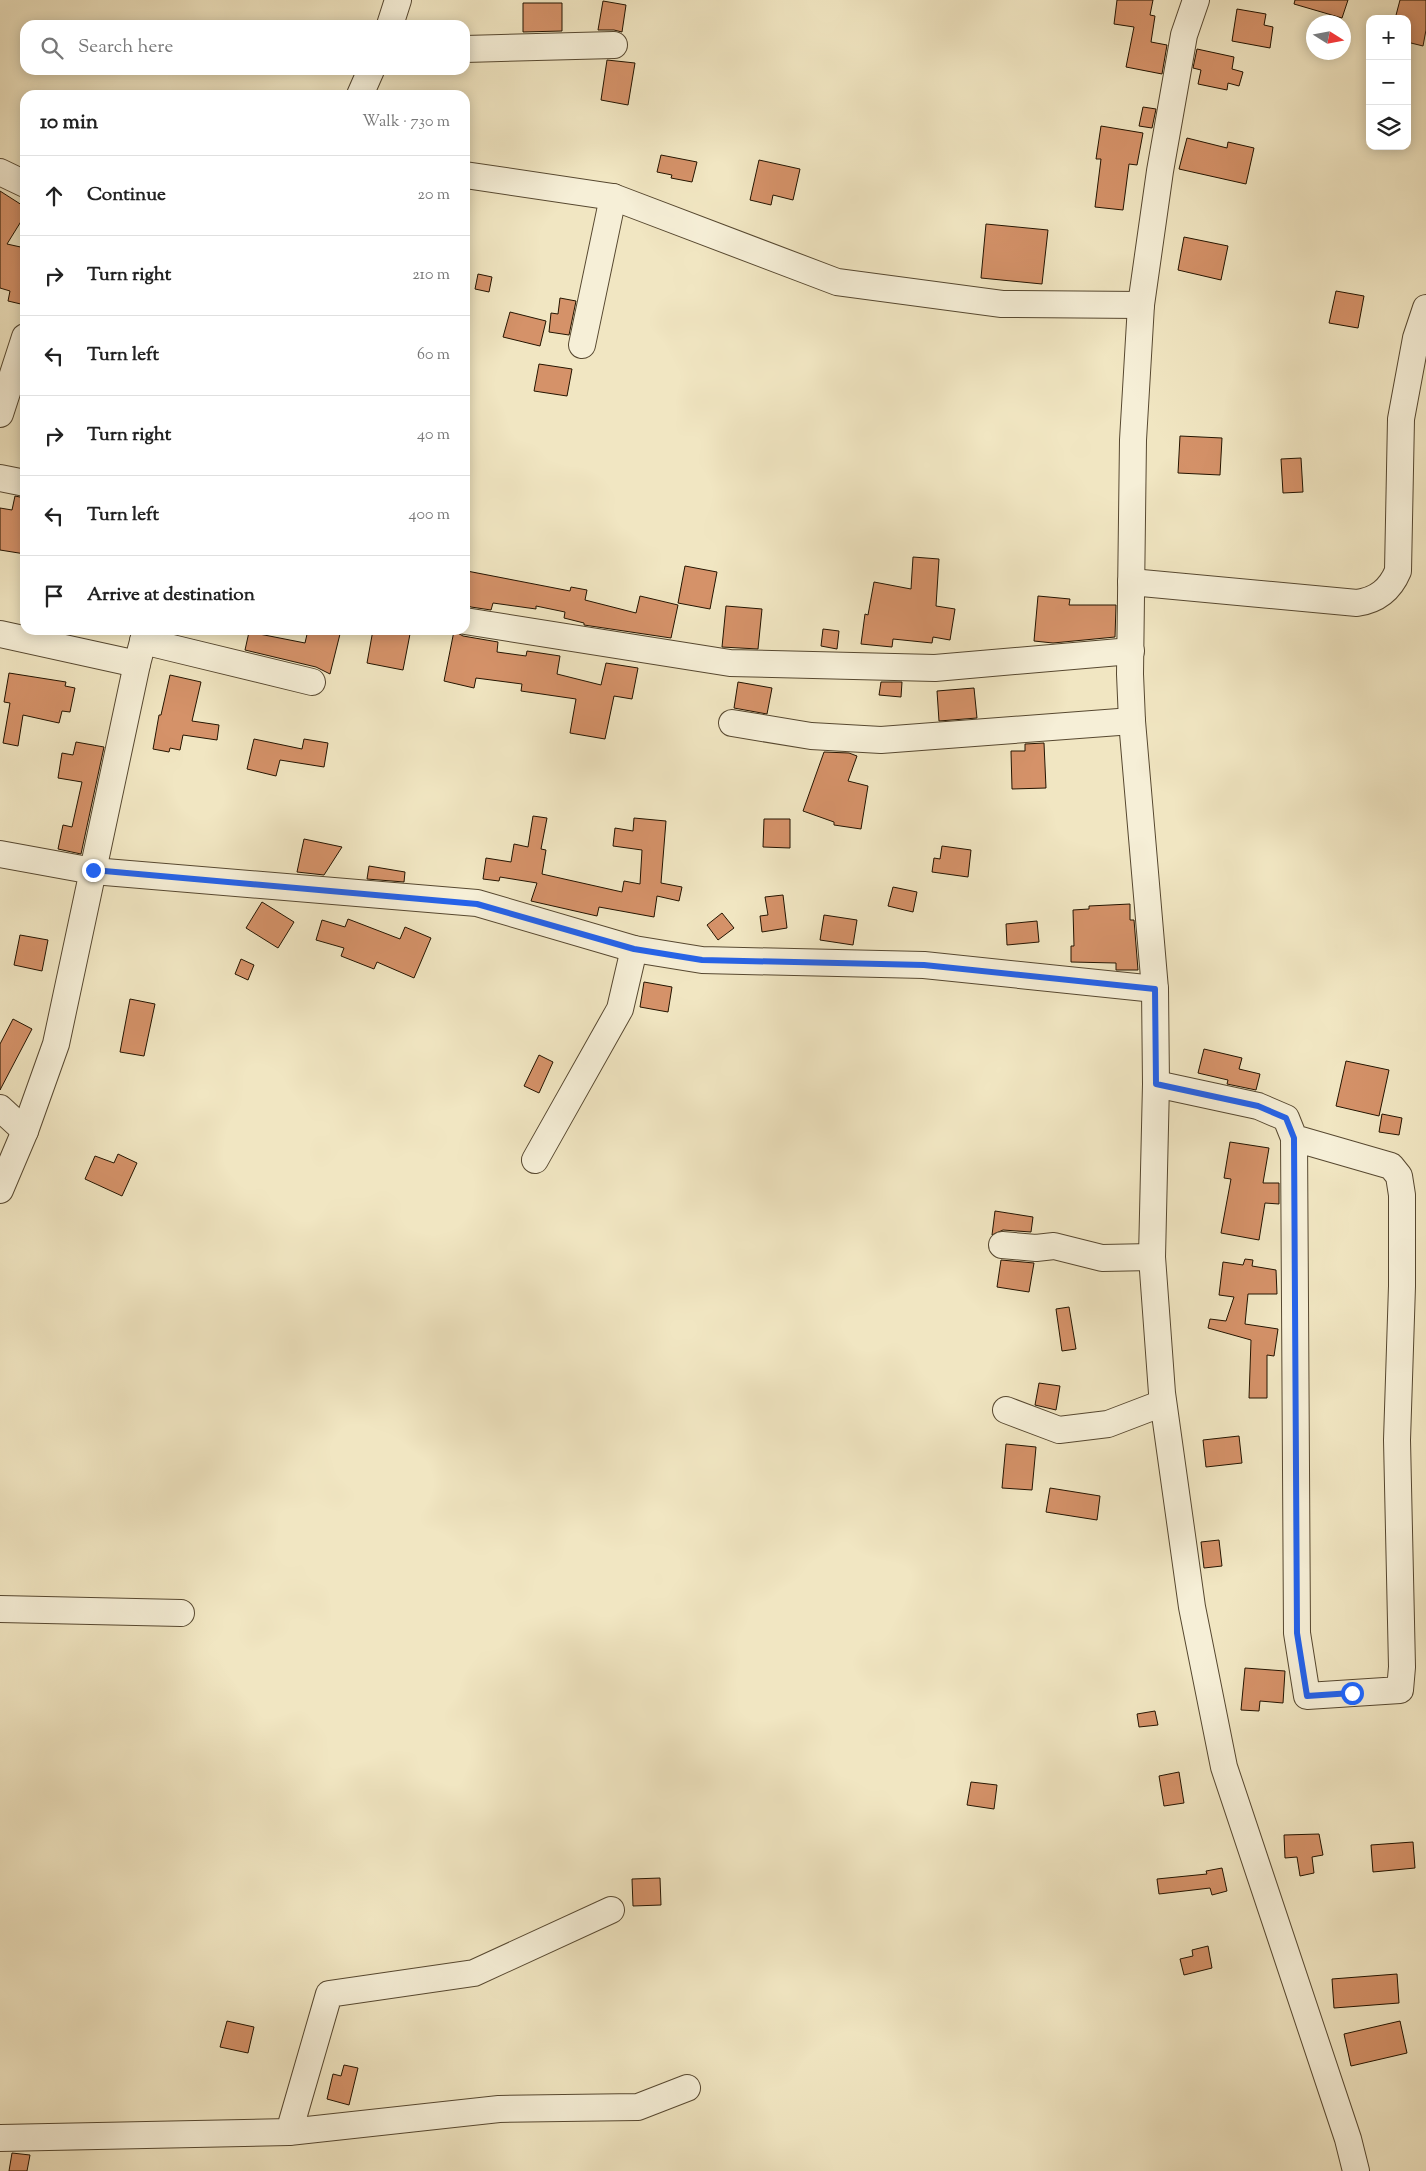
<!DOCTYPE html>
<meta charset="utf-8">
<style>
body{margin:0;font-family:"Sorts Mill Goudy",serif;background:#f2f2f2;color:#222}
.controls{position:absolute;right:15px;top:15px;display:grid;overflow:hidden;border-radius:10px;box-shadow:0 2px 12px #0003}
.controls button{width:45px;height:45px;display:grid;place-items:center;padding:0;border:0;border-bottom:1px solid #e0e0e0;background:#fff;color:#222;font:25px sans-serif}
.compass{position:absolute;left:1306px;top:15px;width:45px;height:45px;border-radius:50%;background:#fff;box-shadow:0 2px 12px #0003;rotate:101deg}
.stop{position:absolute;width:15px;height:15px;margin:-11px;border:4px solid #2563eb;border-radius:50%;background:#fff}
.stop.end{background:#2563eb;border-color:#fff;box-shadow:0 1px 5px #0008}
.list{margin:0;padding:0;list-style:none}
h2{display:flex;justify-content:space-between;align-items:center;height:65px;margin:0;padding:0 20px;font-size:21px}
h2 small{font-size:16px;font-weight:400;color:#767676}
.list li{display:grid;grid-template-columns:32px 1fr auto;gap:15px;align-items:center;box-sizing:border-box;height:80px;padding:0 20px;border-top:1px solid #e0e0e0}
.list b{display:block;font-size:19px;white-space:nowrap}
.list em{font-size:16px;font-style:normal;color:#767676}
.icon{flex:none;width:28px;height:28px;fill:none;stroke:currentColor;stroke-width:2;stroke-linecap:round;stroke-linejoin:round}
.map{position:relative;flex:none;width:1426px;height:2171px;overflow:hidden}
.search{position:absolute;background:#fff;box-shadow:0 2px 12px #0003;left:20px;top:20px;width:450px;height:55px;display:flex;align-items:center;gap:12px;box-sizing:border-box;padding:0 18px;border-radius:15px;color:#767676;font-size:19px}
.panel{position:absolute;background:#fff;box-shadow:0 2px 12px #0003;left:20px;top:90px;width:450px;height:545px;border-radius:15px}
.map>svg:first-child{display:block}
</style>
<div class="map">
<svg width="1426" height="2171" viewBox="0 0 1426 2171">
<rect width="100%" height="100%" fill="#f1e6c2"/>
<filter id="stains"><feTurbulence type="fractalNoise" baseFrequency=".004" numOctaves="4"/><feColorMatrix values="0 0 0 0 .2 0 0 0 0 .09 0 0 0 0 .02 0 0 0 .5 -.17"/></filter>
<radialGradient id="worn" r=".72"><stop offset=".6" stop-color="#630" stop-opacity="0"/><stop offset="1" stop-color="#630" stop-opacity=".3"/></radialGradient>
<g fill="#d59269" stroke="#241400">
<path d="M 1117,0 L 1153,0 L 1150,15 L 1155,16 L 1151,42 L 1167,45 L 1162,74 L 1126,67 L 1134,27 L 1114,24 Z"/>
<path d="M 1295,0 L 1348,0 L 1342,18 L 1294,4 Z"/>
<path d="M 1400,0 L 1426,0 L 1426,30 L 1423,46 L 1407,42 L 1407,19 L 1395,19 Z"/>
<path d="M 603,1 L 626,5 L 622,32 L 614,30 L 598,30 Z"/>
<path d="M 523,3 L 562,3 L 562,31 L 523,32 Z"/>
<path d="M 1237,9 L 1266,14 L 1264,25 L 1273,27 L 1270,48 L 1232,41 Z"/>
<path d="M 1197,49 L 1234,57 L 1232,69 L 1243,72 L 1239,86 L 1228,83 L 1227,90 L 1198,84 L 1201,70 L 1193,68 Z"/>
<path d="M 607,60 L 635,63 L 628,105 L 601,100 Z"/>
<path d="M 1143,107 L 1156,109 L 1152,128 L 1139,126 Z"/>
<path d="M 1101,126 L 1143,133 L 1137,165 L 1129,164 L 1123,210 L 1095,207 L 1101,159 L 1096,159 Z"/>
<path d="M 1187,138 L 1227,148 L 1228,142 L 1254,148 L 1246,184 L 1179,169 Z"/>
<path d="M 661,155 L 697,162 L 692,182 L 671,178 L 672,175 L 657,172 Z"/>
<path d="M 759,160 L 800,169 L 793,200 L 773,195 L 771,205 L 750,200 Z"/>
<path d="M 0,191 L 25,207 L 25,215 L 7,244 L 25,248 L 25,305 L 8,301 L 10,291 L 0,288 Z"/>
<path d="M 986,224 L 1048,230 L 1042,284 L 981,278 Z"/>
<path d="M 1184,237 L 1228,246 L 1221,280 L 1178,270 Z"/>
<path d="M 478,274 L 492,277 L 489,292 L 475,289 Z"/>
<path d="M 1336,291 L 1364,296 L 1358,328 L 1329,323 Z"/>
<path d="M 560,298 L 576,301 L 569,335 L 549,332 L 551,313 L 558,314 Z"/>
<path d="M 510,312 L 546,321 L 540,346 L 503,337 Z"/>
<path d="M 539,364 L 572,369 L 567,396 L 534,391 Z"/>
<path d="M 1180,436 L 1222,438 L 1220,475 L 1178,473 Z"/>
<path d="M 1301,458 L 1303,492 L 1283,493 L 1281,459 Z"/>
<path d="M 15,496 L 25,498 L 25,554 L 0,550 L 0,508 L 12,510 Z"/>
<path d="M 913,557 L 939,559 L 936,606 L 955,609 L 950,640 L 933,637 L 932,643 L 893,639 L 892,647 L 861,644 L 865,614 L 868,615 L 874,582 L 911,589 Z"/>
<path d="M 685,566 L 717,572 L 710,609 L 678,603 Z"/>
<path d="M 467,571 L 570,591 L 571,587 L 587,590 L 585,600 L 636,613 L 640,596 L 678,605 L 671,638 L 584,625 L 584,623 L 564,618 L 565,612 L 536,606 L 536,609 L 493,603 L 491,610 L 471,607 L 465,604 Z"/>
<path d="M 1038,596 L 1070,599 L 1069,605 L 1116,605 L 1115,637 L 1053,643 L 1034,641 Z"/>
<path d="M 726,606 L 762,609 L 758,649 L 722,647 Z"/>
<path d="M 823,629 L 839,631 L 837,649 L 821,646 Z"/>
<path d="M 308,630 L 324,630 L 340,634 L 330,674 L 316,667 L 245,650 L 249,632 L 305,643 Z"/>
<path d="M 373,630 L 389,630 L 410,634 L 403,670 L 367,663 Z"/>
<path d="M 454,631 L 463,636 L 498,642 L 497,652 L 526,656 L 527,651 L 560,656 L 557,674 L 601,685 L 606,663 L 638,668 L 632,699 L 614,696 L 605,739 L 570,733 L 576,699 L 521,691 L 522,684 L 476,678 L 474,688 L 444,681 Z"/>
<path d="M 9,673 L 66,682 L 65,686 L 75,688 L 70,712 L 62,711 L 59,723 L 23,715 L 18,746 L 3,743 L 10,703 L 4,702 Z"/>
<path d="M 170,675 L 201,682 L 192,721 L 219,725 L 217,740 L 183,735 L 180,750 L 170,748 L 169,752 L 153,749 L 159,715 L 161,715 Z"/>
<path d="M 738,682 L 772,688 L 767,714 L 734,708 Z"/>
<path d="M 881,682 L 902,682 L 901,697 L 879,695 Z"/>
<path d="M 974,688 L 977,718 L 939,721 L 937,691 Z"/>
<path d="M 254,739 L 302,749 L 304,739 L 328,743 L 324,767 L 280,760 L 276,776 L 247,769 Z"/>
<path d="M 76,742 L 104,747 L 81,854 L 58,849 L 63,825 L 72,827 L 82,782 L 58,778 L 62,753 L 73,755 Z"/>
<path d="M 1044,743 L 1046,788 L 1012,789 L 1011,751 L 1025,751 L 1025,744 Z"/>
<path d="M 824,752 L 849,753 L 857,756 L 848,781 L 868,786 L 861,829 L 834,825 L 834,822 L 803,811 Z"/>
<path d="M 533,816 L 547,818 L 541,849 L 546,850 L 542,874 L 622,892 L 624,881 L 640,884 L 642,850 L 613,846 L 615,828 L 633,831 L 634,818 L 666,821 L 661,883 L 682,887 L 679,901 L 657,896 L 654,917 L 599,907 L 597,916 L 531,901 L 537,883 L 500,877 L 499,881 L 483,879 L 486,858 L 511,862 L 514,844 L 528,847 Z"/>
<path d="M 764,819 L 790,819 L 790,848 L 763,847 Z"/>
<path d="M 304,839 L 342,847 L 324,875 L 297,872 Z"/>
<path d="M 942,846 L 971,850 L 968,877 L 932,872 L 934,858 L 940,859 Z"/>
<path d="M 369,866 L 405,872 L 404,882 L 367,879 Z"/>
<path d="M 893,887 L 917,892 L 913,912 L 888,906 Z"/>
<path d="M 783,895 L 787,928 L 762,932 L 760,916 L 768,915 L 765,897 Z"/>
<path d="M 262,902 L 294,922 L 278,948 L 246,928 Z"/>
<path d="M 1130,904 L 1130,920 L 1134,920 L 1138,970 L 1116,970 L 1116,963 L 1071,962 L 1071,946 L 1074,946 L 1073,910 L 1089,909 L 1089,906 Z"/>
<path d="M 722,913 L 734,928 L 718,940 L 707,925 Z"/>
<path d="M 824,915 L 857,920 L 853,945 L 820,940 Z"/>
<path d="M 348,919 L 400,939 L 405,927 L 431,938 L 414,978 L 377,962 L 374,969 L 341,956 L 344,948 L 316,940 L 322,920 L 345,927 Z"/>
<path d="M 1037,921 L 1039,942 L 1007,945 L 1006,924 Z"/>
<path d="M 20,935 L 48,940 L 42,971 L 14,965 Z"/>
<path d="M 241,959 L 254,965 L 248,980 L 235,974 Z"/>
<path d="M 644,982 L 672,987 L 668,1012 L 640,1007 Z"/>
<path d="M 130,999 L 155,1004 L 144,1056 L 120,1052 Z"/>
<path d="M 13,1019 L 32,1029 L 0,1090 L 0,1044 Z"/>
<path d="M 1204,1049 L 1242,1058 L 1239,1069 L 1260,1074 L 1256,1090 L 1227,1084 L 1228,1080 L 1198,1073 Z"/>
<path d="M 539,1055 L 553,1062 L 539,1093 L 524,1086 Z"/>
<path d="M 1346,1061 L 1389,1070 L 1379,1116 L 1336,1106 Z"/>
<path d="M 1382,1114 L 1402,1118 L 1399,1135 L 1379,1132 Z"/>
<path d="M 1230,1142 L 1269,1148 L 1263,1183 L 1279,1183 L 1279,1204 L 1265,1203 L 1259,1240 L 1221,1233 L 1231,1179 L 1224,1178 Z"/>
<path d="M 118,1154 L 137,1163 L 122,1196 L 85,1179 L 95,1156 L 114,1163 Z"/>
<path d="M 995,1211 L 1033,1217 L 1031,1232 L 1003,1230 L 992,1235 Z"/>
<path d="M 1245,1259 L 1253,1260 L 1252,1266 L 1276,1270 L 1277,1294 L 1248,1294 L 1245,1324 L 1278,1329 L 1274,1356 L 1267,1355 L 1267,1398 L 1249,1398 L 1251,1340 L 1208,1328 L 1210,1319 L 1226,1321 L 1234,1297 L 1219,1295 L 1223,1262 L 1243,1265 Z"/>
<path d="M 1001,1260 L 1034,1263 L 1029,1292 L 997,1287 Z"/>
<path d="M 1069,1307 L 1076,1349 L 1062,1351 L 1056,1309 Z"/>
<path d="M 1039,1383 L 1060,1386 L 1056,1410 L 1035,1405 Z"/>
<path d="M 1239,1436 L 1242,1463 L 1206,1467 L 1203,1440 Z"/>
<path d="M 1006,1444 L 1036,1447 L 1032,1490 L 1002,1488 Z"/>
<path d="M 1050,1488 L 1100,1496 L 1097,1520 L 1046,1512 Z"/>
<path d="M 1219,1540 L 1222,1566 L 1204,1568 L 1201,1542 Z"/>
<path d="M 1245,1668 L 1285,1671 L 1283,1703 L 1260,1701 L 1259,1711 L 1241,1710 Z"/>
<path d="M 1155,1711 L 1158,1725 L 1139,1727 L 1137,1714 Z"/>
<path d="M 1179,1772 L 1184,1803 L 1164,1806 L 1159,1776 Z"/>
<path d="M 971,1782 L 997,1785 L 994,1809 L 967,1805 Z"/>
<path d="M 1319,1834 L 1323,1855 L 1312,1857 L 1314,1873 L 1300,1876 L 1297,1857 L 1285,1858 L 1284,1835 Z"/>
<path d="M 1413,1842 L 1415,1868 L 1373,1872 L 1371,1845 Z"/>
<path d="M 1222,1868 L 1227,1891 L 1212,1895 L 1210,1888 L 1159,1894 L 1157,1879 L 1207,1874 L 1206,1871 Z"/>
<path d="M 660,1878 L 661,1905 L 633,1906 L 632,1879 Z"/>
<path d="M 1208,1946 L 1212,1968 L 1184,1975 L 1180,1959 L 1193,1956 L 1192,1950 Z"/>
<path d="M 1397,1974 L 1399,2003 L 1334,2008 L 1332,1979 Z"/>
<path d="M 227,2021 L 254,2027 L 248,2053 L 220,2047 Z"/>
<path d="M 1400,2021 L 1407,2053 L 1351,2066 L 1344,2034 Z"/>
<path d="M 344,2065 L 358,2068 L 349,2105 L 327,2099 L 333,2074 L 341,2076 Z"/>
<path d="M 12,2153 L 30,2155 L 27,2171 L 9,2171 Z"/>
</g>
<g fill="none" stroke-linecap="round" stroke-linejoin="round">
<defs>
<g id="minor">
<path d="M 1196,0 L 1184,35 L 1160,171 L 1141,305 L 1133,440 L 1130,674 L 1132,721 L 1155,989 L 1156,1084 L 1152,1257 L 1162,1393 L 1192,1607 L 1224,1767 L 1348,2139 L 1356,2171"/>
<path d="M 390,25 L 398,0"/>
<path d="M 465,49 L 614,45"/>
<path d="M 360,95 L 371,70"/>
<path d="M 0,172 L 25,184"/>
<path d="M 465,175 L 613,197 L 837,282 L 1002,304 L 1141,305"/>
<path d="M 582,345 L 613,197"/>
<path d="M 0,414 L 25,337"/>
<path d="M 0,478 L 25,483"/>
<path d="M 1131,582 L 1357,603 C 1377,600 1390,590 1398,571 L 1401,419 L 1416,338 L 1426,308"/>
<path d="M 465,621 L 730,663 L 935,668 L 1131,651"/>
<path d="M 0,634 L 137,664"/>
<path d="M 143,641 L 312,682"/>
<path d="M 732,723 L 811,736 L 881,740 L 1132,721"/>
<path d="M 0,854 L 93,871 L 477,903 L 634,949 L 702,960 L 924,965 L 1155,989"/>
<path d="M 1156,1084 L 1258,1106 L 1286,1118 L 1294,1138 L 1391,1166 L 1399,1176 L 1402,1195 L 1402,1286 L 1397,1440 L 1402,1667 L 1400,1690 L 1307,1696 L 1297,1633 L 1294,1138"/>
<path d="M 0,1108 L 25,1131"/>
<path d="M 535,1160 L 620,1009 L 634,949"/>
<path d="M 0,1190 L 25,1131 L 56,1044 L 137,664 L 146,630"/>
<path d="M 1002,1245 L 1036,1248 L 1054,1246 L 1102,1258 L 1152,1257"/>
<path d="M 1006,1410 L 1059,1430 L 1108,1424 L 1163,1403"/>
<path d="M 0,1609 L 181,1613"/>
<path d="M 289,2132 L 499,2109 L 638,2107 L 687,2088"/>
<path d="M 0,2138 L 289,2132 L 329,1994 L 474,1973 L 611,1910"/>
</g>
</defs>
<use href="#minor" stroke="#574830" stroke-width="28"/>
<use href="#minor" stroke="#f6efd7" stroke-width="26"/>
</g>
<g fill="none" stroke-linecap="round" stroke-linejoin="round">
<path stroke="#2563eb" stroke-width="6" d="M 93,870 L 477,904 L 634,949 L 702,960 L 924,965 L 1155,989 L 1156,1084 L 1258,1106 L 1286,1118 L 1294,1138 L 1297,1633 L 1307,1696 L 1352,1693"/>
</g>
<rect width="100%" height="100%" filter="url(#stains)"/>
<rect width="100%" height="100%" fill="url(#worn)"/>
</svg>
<div class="controls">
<button>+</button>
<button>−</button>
<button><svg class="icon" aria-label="layers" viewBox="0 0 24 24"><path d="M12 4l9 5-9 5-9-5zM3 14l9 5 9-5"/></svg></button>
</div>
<svg class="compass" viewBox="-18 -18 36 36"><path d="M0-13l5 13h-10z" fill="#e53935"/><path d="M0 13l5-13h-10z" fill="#767676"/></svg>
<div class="stop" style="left:1352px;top:1693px"></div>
<div class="stop end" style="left:93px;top:870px"></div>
<div class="search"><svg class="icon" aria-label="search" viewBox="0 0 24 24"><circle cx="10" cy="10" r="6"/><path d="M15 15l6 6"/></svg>Search here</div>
<section class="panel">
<h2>10 min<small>Walk · 730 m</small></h2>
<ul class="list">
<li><svg class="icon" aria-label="ahead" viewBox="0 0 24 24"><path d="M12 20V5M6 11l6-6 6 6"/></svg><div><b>Continue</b></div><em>20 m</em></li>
<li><svg class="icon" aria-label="right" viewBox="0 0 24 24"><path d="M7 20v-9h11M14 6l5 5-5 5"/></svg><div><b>Turn right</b></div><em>210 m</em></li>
<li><svg class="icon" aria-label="left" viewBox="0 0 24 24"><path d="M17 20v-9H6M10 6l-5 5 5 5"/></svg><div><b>Turn left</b></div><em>60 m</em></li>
<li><svg class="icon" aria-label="right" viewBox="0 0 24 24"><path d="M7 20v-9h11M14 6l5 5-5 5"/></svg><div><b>Turn right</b></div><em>40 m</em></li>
<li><svg class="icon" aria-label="left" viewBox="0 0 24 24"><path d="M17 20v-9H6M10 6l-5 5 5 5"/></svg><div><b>Turn left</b></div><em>400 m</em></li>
<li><svg class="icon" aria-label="arrive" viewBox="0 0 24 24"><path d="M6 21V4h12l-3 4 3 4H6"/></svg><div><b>Arrive at destination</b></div></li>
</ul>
</section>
</div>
